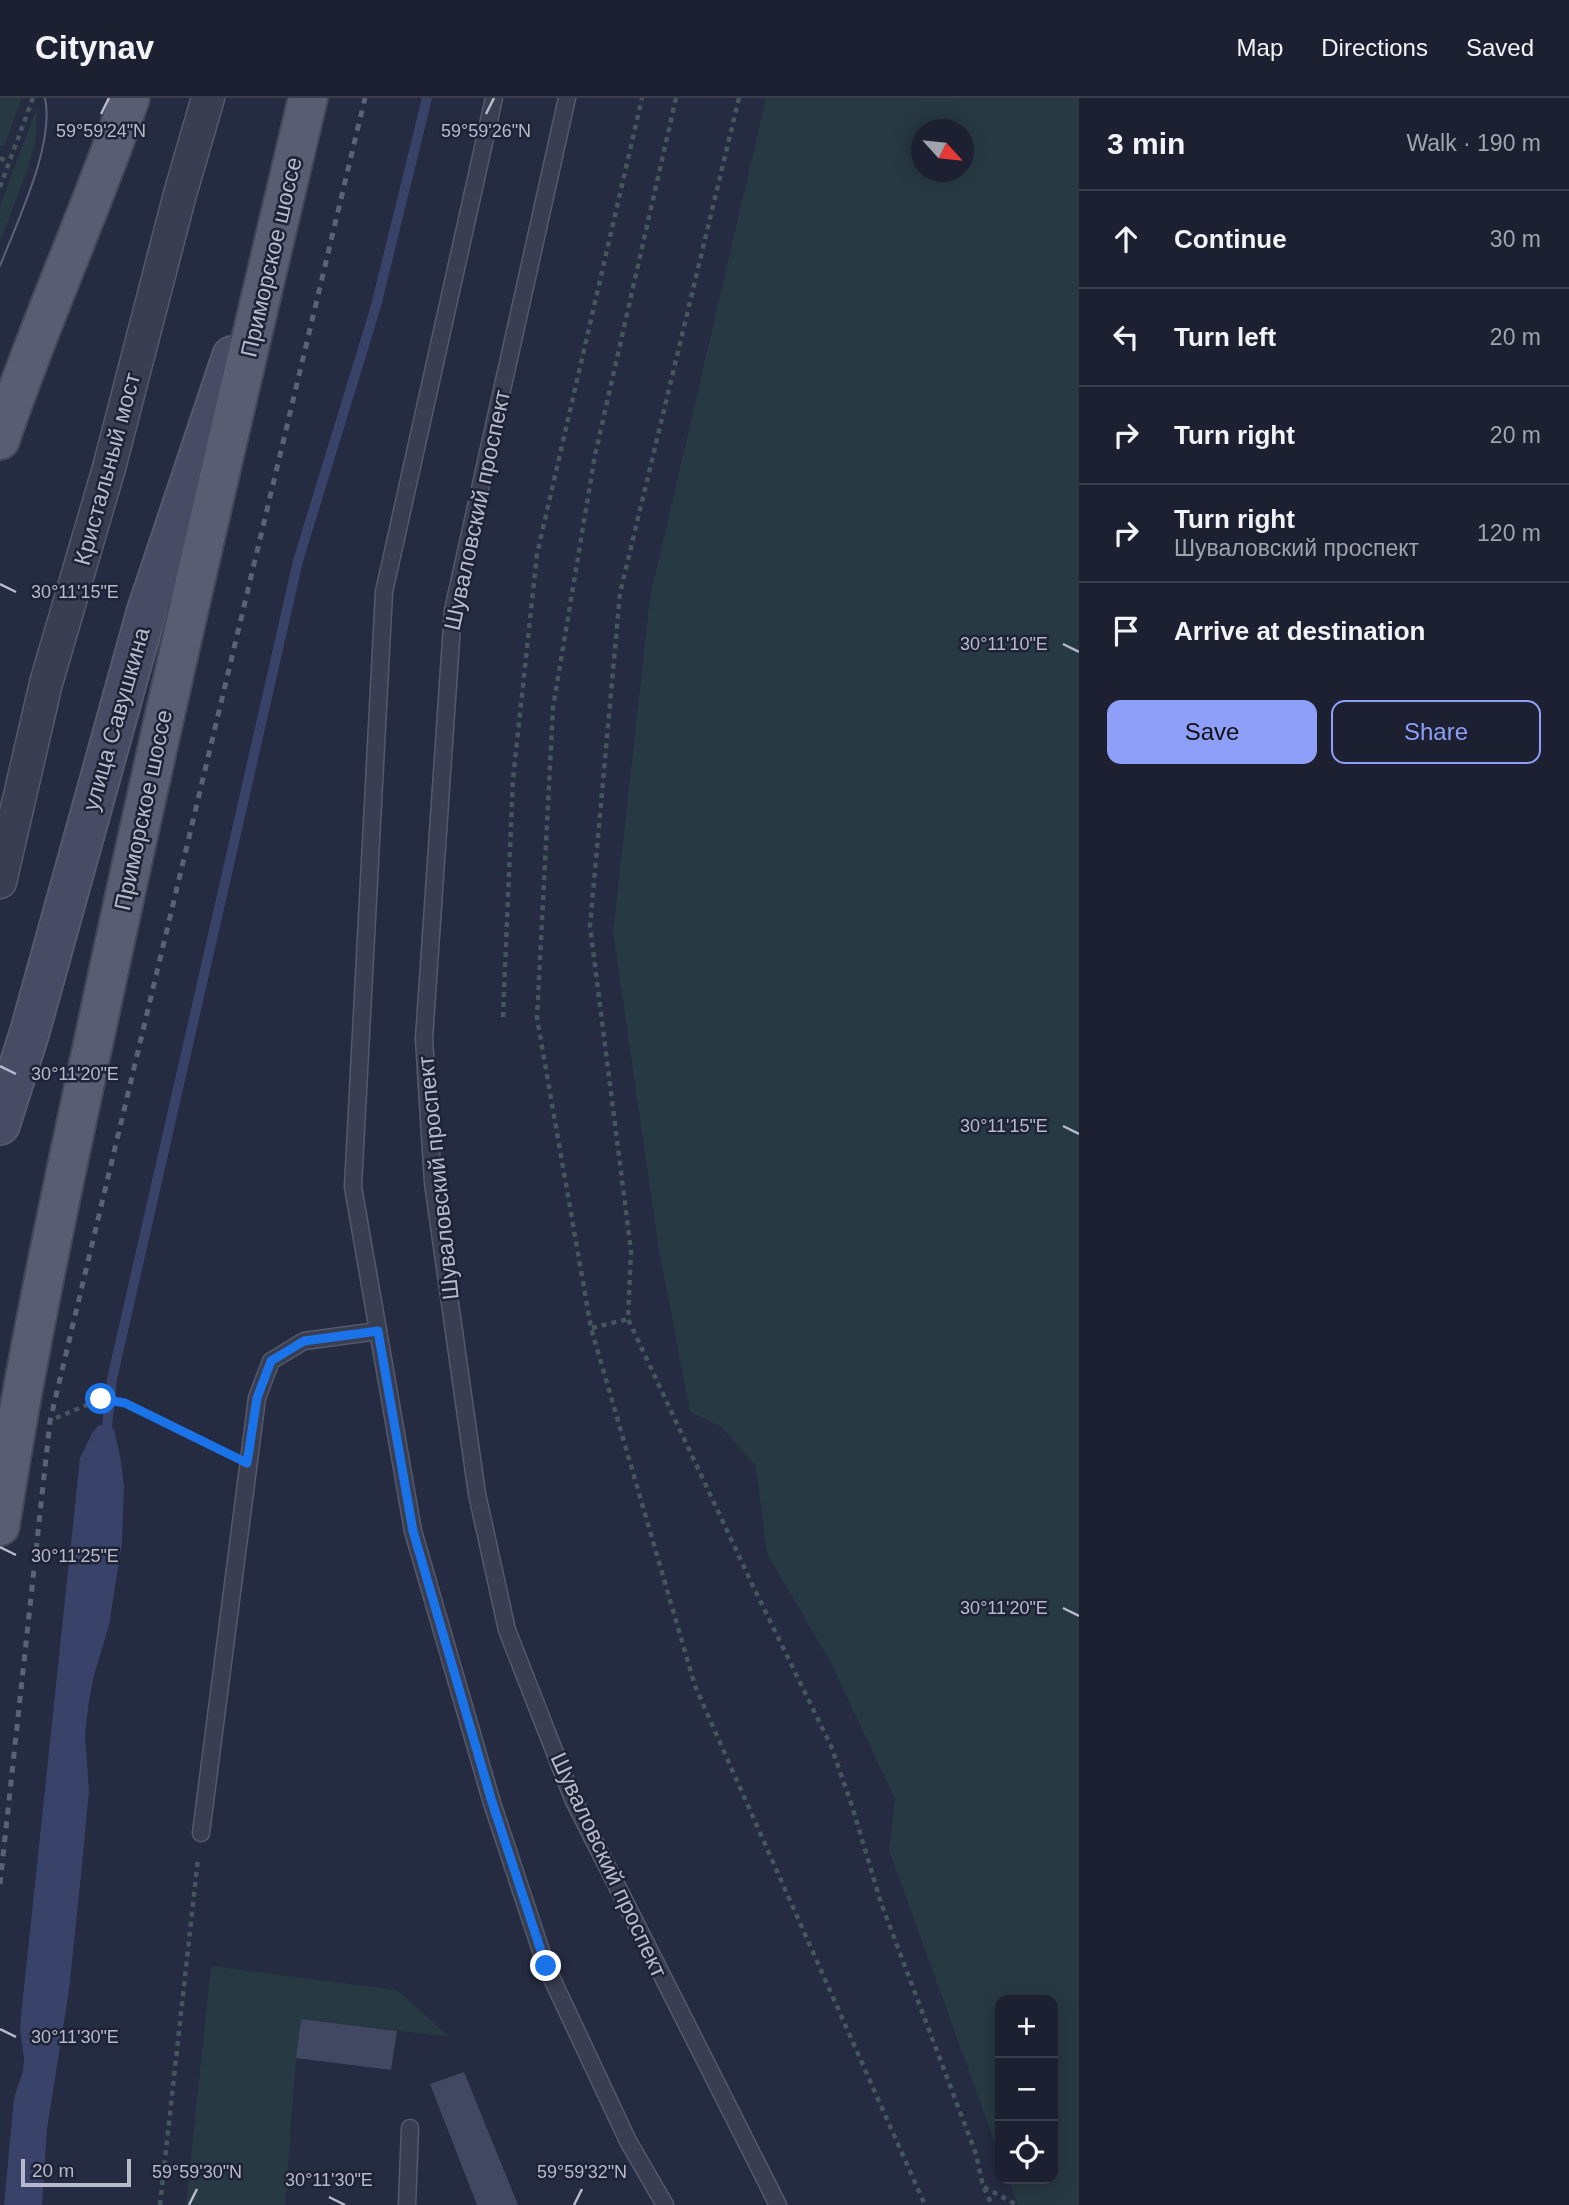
<!DOCTYPE html>
<meta charset="utf-8">
<style>
body{margin:0;font-family:Helvetica,sans-serif;background:#252839;color:#f1f3f6}
.controls{position:absolute;right:21px;bottom:21px;display:grid;overflow:hidden;border-radius:14px;box-shadow:0 4px 18px #0003}
.controls button{width:63px;height:63px;display:grid;place-items:center;padding:0;border:0;border-bottom:2px solid #3a3e4d;background:#1c2031;color:#f1f3f6;font:35px sans-serif}
.compass{position:absolute;left:911px;top:21px;width:63px;height:63px;border-radius:50%;background:#1c2031;box-shadow:0 4px 18px #0003;rotate:117deg}
.scale{position:absolute;left:21px;bottom:18px;width:110px;box-sizing:border-box;padding-left:7px;border:4px solid #b6bacb;border-top:0;font-size:19px;line-height:24px;white-space:nowrap;color:#b6bacb;-webkit-text-stroke:5px #1e2336;paint-order:stroke}
.stop{position:absolute;width:21px;height:21px;margin:-16px;border:5px solid #1a73e8;border-radius:50%;background:#fff}
.stop.end{background:#1a73e8;border-color:#fff;box-shadow:0 2px 7px #0008}
.list{margin:0;padding:0;list-style:none}
h2{display:flex;justify-content:space-between;align-items:center;height:91px;margin:0;padding:0 28px;font-size:30px}
h2 small{font-size:23px;font-weight:400;color:#a0a3ab}
.list li{display:grid;grid-template-columns:46px 1fr auto;gap:21px;align-items:center;box-sizing:border-box;height:98px;padding:0 28px;border-top:2px solid #3a3e4d}
.list b{display:block;font-size:26px;white-space:nowrap}
.list p{margin:0;font-size:23px;white-space:nowrap;color:#a0a3ab}
.list em{font-size:23px;font-style:normal;color:#a0a3ab}
.actions{display:flex;gap:14px;padding:21px 28px}
.actions a{flex:1;padding:16px 0;border:2px solid #8d9ff9;border-radius:14px;text-align:center;font-size:24px;color:#8d9ff9}
.actions .main{background:#8d9ff9;color:#111}
.icon{flex:none;width:38px;height:38px;fill:none;stroke:currentColor;stroke-width:2;stroke-linecap:round;stroke-linejoin:round}
.map{position:relative;flex:none;width:1079px;height:2107px;overflow:hidden}
header{display:flex;align-items:center;gap:42px;box-sizing:border-box;height:98px;padding:0 35px;background:#1c2031;border-bottom:2px solid #3a3e4d}
header strong{font-size:33px}
nav{display:flex;gap:38px;margin-inline-start:auto;font-size:24px}
main{display:flex}
aside{flex:1;background:#1c2031}
.map>svg:first-child{display:block}
</style>
<header>
<strong>Citynav</strong>
<nav><a>Map</a><a>Directions</a><a>Saved</a></nav>
</header>
<main>
<div class="map">
<svg width="1079" height="2107" viewBox="0 0 1079 2107">
<rect width="100%" height="100%" fill="#252b41"/>
<g fill="#273942" fill-rule="evenodd">
<path d="M 0,0 L 22,0 L 4,49 L 0,47 Z"/>
<path d="M 766,0 L 1079,0 L 1079,2107 L 1018,2107 L 1008,2081 L 1053,2081 L 1053,1902 L 1000,1902 L 1000,2059 L 889,1752 L 895,1701 L 829,1561 L 767,1456 L 756,1368 L 720,1328 L 690,1314 L 659,1152 L 613,834 L 650,499 ZM 922,32 L 964,32 L 964,74 L 922,74 Z"/>
<path d="M 37,9 L 36,39 L 29,68 L 0,144 L 0,107 Z"/>
<path d="M 211,1868 L 397,1892 L 450,1939 L 301,1921 L 296,1960 L 285,2107 L 186,2107 Z"/>
</g>
<path fill="#394268" d="M 99,1327 L 107,1327 L 114,1331 L 121,1363 L 124,1389 L 122,1445 L 109,1527 L 93,1581 L 88,1610 L 85,1637 L 89,1693 L 81,1777 L 69,1892 L 47,2031 L 42,2107 L 4,2107 L 14,2000 L 23,1973 L 24,1960 L 20,1931 L 21,1918 L 80,1360 L 92,1335 Z"/>
<g fill="none" stroke-linecap="round" stroke-linejoin="round">
<path stroke="#394268" stroke-width="10" d="M 106,1338 L 112,1281 L 298,463 L 376,208 L 427,0"/>
</g>
<g fill="#414861">
<path d="M 301,1921 L 397,1933 L 391,1972 L 296,1960 Z"/>
<path d="M 464,1974 L 518,2107 L 477,2107 L 430,1986 Z"/>
</g>
<g fill="none" stroke-linecap="round" stroke-linejoin="round">
<defs>
<g id="lane">
<path d="M 494,0 L 384,494 L 353,1089 L 413,1433 L 492,1705 L 546,1868 L 628,2043 L 665,2107"/>
<path d="M 567,0 L 453,512 L 424,941 L 433,1085 L 477,1396 L 507,1532 L 573,1701 L 778,2107"/>
<path d="M 201,1735 L 257,1300 L 271,1263 L 304,1243 L 378,1233"/>
<path d="M 407,2107 L 410,2030"/>
</g>
<path id="street" d="M 0,784 L 46,585 L 109,370 L 180,96 L 208,0"/>
<path id="secondary" d="M 0,1027 L 30,933 L 146,515 L 232,258"/>
<g id="primary">
<path d="M 0,342 C 39,226 90,115 130,0"/>
<path d="M 0,1428 C 26,1258 62,1091 98,923 C 163,615 235,307 308,0"/>
</g>
</defs>
<use href="#lane" stroke="#54596b" stroke-width="19"/>
<use href="#street" stroke="#54596b" stroke-width="35"/>
<use href="#secondary" stroke="#54596b" stroke-width="42"/>
<use href="#primary" stroke="#43475a" stroke-width="42"/>
<g stroke="#45565f" stroke-width="4.5" stroke-dasharray="5 5" stroke-linecap="butt">
<path d="M 676,0 L 595,357 L 553,610 L 537,920 L 591,1230 L 695,1588 L 925,2107"/>
<path d="M 739,0 L 620,495 L 590,828 L 631,1153 L 628,1221 L 753,1488 L 831,1648 L 852,1708 L 881,1805 L 976,2056 L 983,2088 L 992,2107"/>
<path d="M 0,60 L 9,64"/>
<path d="M 0,89 L 33,0"/>
<path d="M 503,919 L 513,681 L 537,456 L 642,0"/>
<path d="M 592,1230 L 628,1221"/>
<path d="M 56,1320 L 101,1301 L 125,1305 L 224,1354"/>
<path d="M 984,2089 L 1017,2107"/>
<path d="M 160,2107 L 198,1760"/>
</g>
<use href="#lane" stroke="#393e51" stroke-width="16"/>
<use href="#street" stroke="#393e51" stroke-width="32"/>
<use href="#secondary" stroke="#474c64" stroke-width="38"/>
<use href="#primary" stroke="#585d71" stroke-width="38"/>
<path stroke="#5b6178" stroke-width="2" d="M 0,168 C 17,124 55,46 45,0"/>
<path stroke="#5b6178" stroke-width="5" stroke-dasharray="7 7" stroke-linecap="butt" d="M 0,1786 L 50,1323 L 365,0"/>
</g>
<g fill="none" stroke-linecap="round" stroke-linejoin="round">
<path stroke="#1a73e8" stroke-width="9" d="M 101,1301 L 125,1305 L 247,1365 L 257,1300 L 271,1263 L 304,1243 L 378,1233 L 413,1433 L 492,1704 L 546,1868"/>
</g>
<path fill="none" stroke="#b6bacb" stroke-width="2.5" d="M 101,16 L 109,0M 486,16 L 494,0M 0,486 L 16,494M 1063,546 L 1079,554M 0,968 L 16,976M 1063,1028 L 1079,1036M 0,1449 L 16,1457M 1063,1510 L 1079,1518M 0,1931 L 16,1939M 329,2099 L 345,2107M 189,2107 L 197,2091M 574,2107 L 582,2091"/>
<g text-anchor="middle" stroke-width="5" stroke-linejoin="round" paint-order="stroke">
<g font-size="23" fill="#b6bacb" stroke="#1e2336">
<text transform="translate(271 159) rotate(-77)" y="8">Приморское шоссе</text>
<text transform="translate(107 371) rotate(-75)" y="8">Кристальный мост</text>
<text transform="translate(477 412) rotate(-78)" y="8">Шуваловский проспект</text>
<text transform="translate(116 621) rotate(-74)" y="8">улица Савушкина</text>
<text transform="translate(143 712) rotate(-78)" y="8">Приморское шоссе</text>
<text transform="translate(438 1080) rotate(-96)" y="8">Шуваловский проспект</text>
<text transform="translate(609 1767) rotate(65)" y="8">Шуваловский проспект</text>
</g>
</g>
<g font-size="18" text-anchor="middle" fill="#b6bacb" stroke="#1e2336" stroke-width="5" stroke-linejoin="round" paint-order="stroke">
<text x="101" y="39">59°59'24"N</text>
<text x="486" y="39">59°59'26"N</text>
<text x="75" y="500">30°11'15"E</text>
<text x="1004" y="552">30°11'10"E</text>
<text x="75" y="982">30°11'20"E</text>
<text x="1004" y="1034">30°11'15"E</text>
<text x="75" y="1464">30°11'25"E</text>
<text x="1004" y="1516">30°11'20"E</text>
<text x="75" y="1945">30°11'30"E</text>
<text x="197" y="2080">59°59'30"N</text>
<text x="582" y="2080">59°59'32"N</text>
<text x="329" y="2088">30°11'30"E</text>
</g>
</svg>
<div class="controls">
<button>+</button>
<button>−</button>
<button><svg class="icon" aria-label="locate" viewBox="0 0 24 24"><circle cx="12" cy="12" r="6"/><path d="M12 2v4M12 18v4M2 12h4M18 12h4"/></svg></button>
</div>
<svg class="compass" viewBox="-18 -18 36 36"><path d="M0-13l5 13h-10z" fill="#e53935"/><path d="M0 13l5-13h-10z" fill="#a0a3ab"/></svg>
<div class="scale">20 m</div>
<div class="stop" style="left:101px;top:1301px"></div>
<div class="stop end" style="left:546px;top:1868px"></div>
</div>
<aside>
<h2>3 min<small>Walk · 190 m</small></h2>
<ul class="list">
<li><svg class="icon" aria-label="ahead" viewBox="0 0 24 24"><path d="M12 20V5M6 11l6-6 6 6"/></svg><div><b>Continue</b></div><em>30 m</em></li>
<li><svg class="icon" aria-label="left" viewBox="0 0 24 24"><path d="M17 20v-9H6M10 6l-5 5 5 5"/></svg><div><b>Turn left</b></div><em>20 m</em></li>
<li><svg class="icon" aria-label="right" viewBox="0 0 24 24"><path d="M7 20v-9h11M14 6l5 5-5 5"/></svg><div><b>Turn right</b></div><em>20 m</em></li>
<li><svg class="icon" aria-label="right" viewBox="0 0 24 24"><path d="M7 20v-9h11M14 6l5 5-5 5"/></svg><div><b>Turn right</b><p>Шуваловский проспект</p></div><em>120 m</em></li>
<li><svg class="icon" aria-label="arrive" viewBox="0 0 24 24"><path d="M6 21V4h12l-3 4 3 4H6"/></svg><div><b>Arrive at destination</b></div></li>
</ul>
<div class="actions"><a class="main">Save</a><a>Share</a></div>
</aside>
</main>
